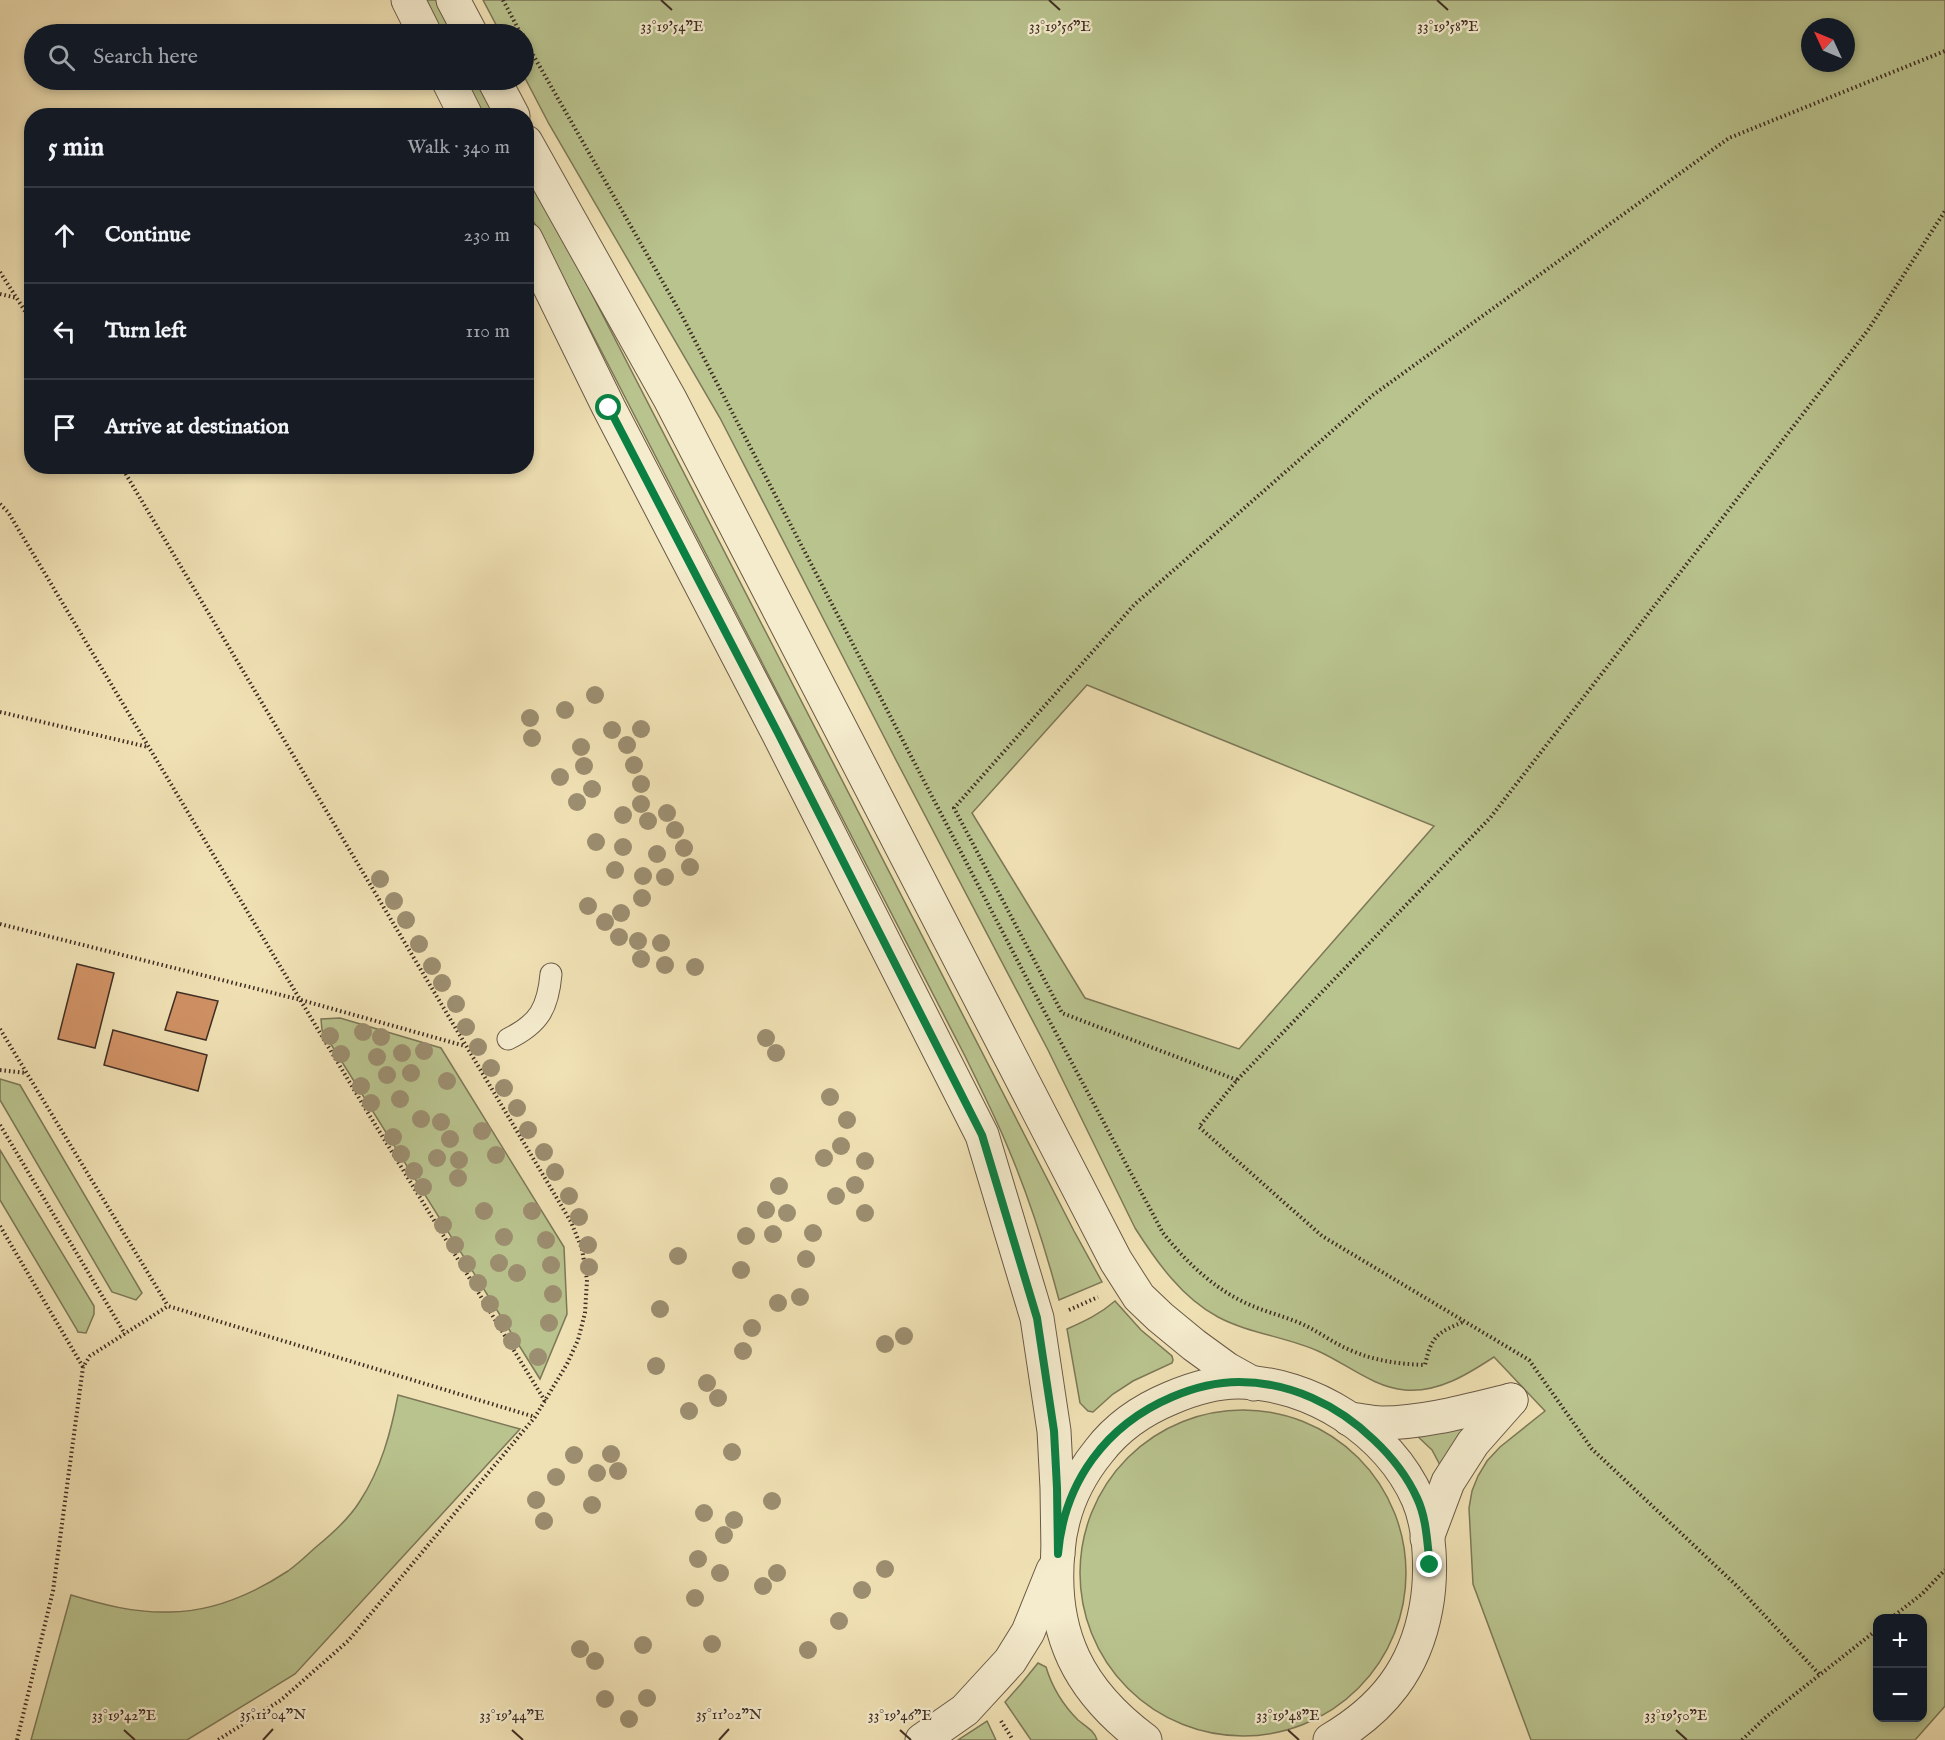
<!DOCTYPE html>
<meta charset="utf-8">
<style>
body{margin:0;font-family:"IM FELL English",serif;background:#20242c;color:#f1f3f6}
.controls{position:absolute;right:18px;bottom:18px;display:grid;overflow:hidden;border-radius:12px;box-shadow:0 3px 9px #0003}
.controls button{width:54px;height:54px;display:grid;place-items:center;padding:0;border:0;border-bottom:2px solid #363941;background:#171b24;color:#f1f3f6;font:30px sans-serif}
.compass{position:absolute;left:1801px;top:18px;width:54px;height:54px;border-radius:50%;background:#171b24;box-shadow:0 3px 9px #0003;rotate:314deg}
.stop{position:absolute;width:18px;height:18px;margin:-14px;border:4px solid #0b8043;border-radius:50%;background:#fff}
.stop.end{background:#0b8043;border-color:#fff;box-shadow:0 2px 6px #0008}
.list{margin:0;padding:0;list-style:none}
h2{display:flex;justify-content:space-between;align-items:center;height:78px;margin:0;padding:0 24px;font-size:26px}
h2 small{font-size:20px;font-weight:400;color:#9ea1a6}
.list li{display:grid;grid-template-columns:39px 1fr auto;gap:18px;align-items:center;box-sizing:border-box;height:96px;padding:0 24px;border-top:2px solid #363941}
.list b{display:block;font-size:22px;white-space:nowrap}
.list em{font-size:20px;font-style:normal;color:#9ea1a6}
.icon{flex:none;width:33px;height:33px;fill:none;stroke:currentColor;stroke-width:2;stroke-linecap:round;stroke-linejoin:round}
.map{position:relative;flex:none;width:1945px;height:1740px;overflow:hidden}
.search{position:absolute;background:#171b24;box-shadow:0 3px 9px #0003;left:24px;top:24px;width:510px;height:66px;display:flex;align-items:center;gap:15px;box-sizing:border-box;padding:0 21px;border-radius:33px;color:#9ea1a6;font-size:22px}
.panel{position:absolute;background:#171b24;box-shadow:0 3px 9px #0003;left:24px;top:108px;width:510px;height:366px;border-radius:24px}
.map>svg:first-child{display:block}
</style>
<div class="map">
<svg width="1945" height="1740" viewBox="0 0 1945 1740">
<rect width="100%" height="100%" fill="#f0e1b4"/>
<filter id="stains"><feTurbulence type="fractalNoise" baseFrequency=".00333" numOctaves="4"/><feColorMatrix values="0 0 0 0 .2 0 0 0 0 .09 0 0 0 0 .02 0 0 0 .5 -.17"/></filter>
<radialGradient id="worn" r=".72"><stop offset=".6" stop-color="#630" stop-opacity="0"/><stop offset="1" stop-color="#630" stop-opacity=".3"/></radialGradient>
<g fill="#b9c38e" stroke="#7c7858" stroke-width="1.5" fill-rule="evenodd">
<path d="M 420,0 L 441,0 L 459,34 L 438,34 Z"/>
<path d="M 483,0 L 1945,0 L 1945,1706 L 1915,1740 L 1531,1740 L 1473,1584 L 1469,1508 L 1472,1491 L 1478,1476 L 1487,1461 L 1500,1447 L 1545,1411 L 1494,1357 C 1468,1374 1438,1393 1405,1390 C 1373,1387 1347,1364 1318,1351 C 1286,1337 1248,1333 1218,1317 C 1182,1298 1156,1261 1135,1228 L 1048,1050 L 897,762 L 720,418 L 549,124 L 524,76 L 524,34 L 501,34 ZM 1810,27 L 1846,27 L 1846,63 L 1810,63 ZM 1087,685 L 1434,826 L 1239,1049 L 1085,998 L 972,813 ZM 1878,1618 L 1922,1618 L 1922,1718 L 1878,1718 Z"/>
<path d="M 461,80 L 482,80 L 501,115 L 479,115 Z"/>
<path d="M 526,166 L 1074,1231 L 1102,1282 L 1059,1300 C 1045,1247 1028,1194 1006,1143 C 994,1114 979,1085 965,1056 L 594,337 L 527,209 Z"/>
<path d="M 340,1018 L 441,1048 L 564,1247 L 567,1314 L 540,1379 L 322,1030 L 321,1019 Z"/>
<path d="M 0,1079 L 20,1085 L 142,1293 L 136,1300 L 112,1292 L 0,1100 Z"/>
<path d="M 0,1150 L 94,1306 L 94,1314 L 86,1333 L 78,1332 L 76,1328 L 0,1200 Z"/>
<path d="M 1115,1301 L 1141,1330 L 1172,1356 L 1173,1360 L 1172,1363 L 1133,1381 L 1113,1394 L 1093,1412 L 1088,1411 L 1080,1403 L 1067,1329 C 1085,1321 1100,1314 1115,1301 Z"/>
<path d="M 398,1395 L 520,1429 L 295,1674 L 187,1740 L 31,1740 L 71,1595 C 104,1605 135,1613 169,1612 C 211,1612 253,1594 288,1571 C 298,1564 307,1555 316,1547 C 332,1534 349,1519 360,1501 C 381,1469 391,1432 398,1395 Z"/>
<circle cx="1243" cy="1573" r="163"/>
<path d="M 1480,1418 L 1440,1465 L 1432,1450 L 1414,1433 Z"/>
<path d="M 1038,1663 L 1046,1667 C 1052,1687 1063,1705 1078,1720 C 1085,1726 1095,1731 1097,1740 L 1031,1740 L 1005,1702 L 1021,1684 Z"/>
<path d="M 987,1721 L 996,1740 L 958,1740 Z"/>
</g>
<g fill="#d19265" stroke="#3e2d23" stroke-width="1.5">
<path d="M 77,964 L 114,973 L 95,1048 L 58,1039 Z"/>
<path d="M 177,992 L 218,1001 L 206,1040 L 165,1030 Z"/>
<path d="M 113,1030 L 207,1055 L 198,1091 L 104,1065 Z"/>
</g>
<g fill="none" stroke-linecap="round" stroke-linejoin="round">
<defs>
<path id="service" d="M 508,1039 C 539,1024 548,1008 551,974"/>
<g id="tertiary">
<path d="M 408,0 L 425,34"/>
<path d="M 453,0 L 471,34"/>
<path d="M 448,80 L 466,116"/>
<path d="M 494,80 L 513,116"/>
<path d="M 526,142 L 670,399 L 1116,1261 L 1139,1297 L 1160,1317 L 1194,1345 L 1227,1369 L 1254,1384"/>
<path d="M 526,239 L 609,408 L 778,733 L 982,1135 L 1037,1318 L 1054,1431 L 1057,1488 L 1058,1554"/>
<path d="M 1349,1419 C 1360,1420 1371,1423 1382,1423 C 1424,1423 1470,1410 1511,1400"/>
<path d="M 1427,1538 L 1448,1482 L 1473,1443 L 1511,1400"/>
<path d="M 922,1740 L 965,1710 L 1010,1661 L 1028,1632 L 1053,1570"/>
<path d="M 1145,1740 C 1079,1691 1050,1634 1058,1551 C 1061,1514 1076,1479 1099,1451 C 1118,1426 1142,1410 1171,1398 C 1192,1389 1215,1382 1238,1382 C 1311,1382 1389,1432 1418,1499 C 1431,1529 1432,1576 1426,1608 C 1415,1669 1383,1709 1330,1740"/>
</g>
</defs>
<use href="#service" stroke="#6a5a47" stroke-width="23"/>
<use href="#tertiary" stroke="#6a5a47" stroke-width="35"/>
<g stroke="#3e2d23" stroke-width="4" stroke-dasharray="1.5 3" stroke-linecap="butt">
<path d="M 503,0 L 521,34"/>
<path d="M 524,39 L 681,314 L 1027,979 L 1163,1233 C 1188,1264 1217,1292 1255,1307 C 1270,1313 1286,1317 1302,1324 C 1318,1331 1333,1343 1350,1350 C 1375,1361 1399,1364 1425,1365 C 1432,1334 1438,1333 1465,1321"/>
<path d="M 0,272 L 32,322"/>
<path d="M 0,294 L 17,298"/>
<path d="M 121,466 L 571,1222 L 582,1249 L 587,1280 L 585,1313 L 578,1340 L 567,1364 L 535,1417 L 348,1641 L 281,1700 L 218,1740"/>
<path d="M 0,504 L 8,512 L 368,1113 L 545,1401"/>
<path d="M 0,712 L 148,747"/>
<path d="M 0,924 L 301,1000 L 465,1046"/>
<path d="M 0,1029 L 168,1306"/>
<path d="M 0,1070 L 26,1073"/>
<path d="M 1237,1080 L 1062,1013 L 954,808 L 1134,605 L 1373,395 L 1729,138 L 1945,51"/>
<path d="M 0,1125 L 125,1334"/>
<path d="M 0,1226 L 83,1367"/>
<path d="M 1069,1310 L 1098,1297"/>
<path d="M 1891,1618 L 1922,1594 L 1945,1570"/>
<path d="M 1819,1674 L 1738,1587 L 1592,1449 L 1529,1360 L 1322,1236 L 1199,1127 L 1237,1080 L 1490,818 L 1868,330 L 1945,211"/>
<path d="M 1001,1721 L 1013,1740"/>
<path d="M 17,1740 L 53,1591 L 83,1367 L 90,1356 L 168,1306 L 535,1417"/>
<path d="M 1742,1740 L 1766,1717 L 1878,1629"/>
</g>
<use href="#service" stroke="#f5ecce" stroke-width="21"/>
<use href="#tertiary" stroke="#f5ecce" stroke-width="33"/>
</g>
<g fill="#9c8e70">
<circle cx="595" cy="695" r="9"/>
<circle cx="565" cy="710" r="9"/>
<circle cx="530" cy="718" r="9"/>
<circle cx="641" cy="729" r="9"/>
<circle cx="612" cy="730" r="9"/>
<circle cx="532" cy="738" r="9"/>
<circle cx="627" cy="745" r="9"/>
<circle cx="581" cy="747" r="9"/>
<circle cx="634" cy="765" r="9"/>
<circle cx="584" cy="766" r="9"/>
<circle cx="560" cy="777" r="9"/>
<circle cx="641" cy="784" r="9"/>
<circle cx="592" cy="789" r="9"/>
<circle cx="577" cy="802" r="9"/>
<circle cx="641" cy="804" r="9"/>
<circle cx="667" cy="813" r="9"/>
<circle cx="623" cy="815" r="9"/>
<circle cx="648" cy="821" r="9"/>
<circle cx="675" cy="830" r="9"/>
<circle cx="596" cy="842" r="9"/>
<circle cx="623" cy="847" r="9"/>
<circle cx="684" cy="848" r="9"/>
<circle cx="657" cy="854" r="9"/>
<circle cx="690" cy="867" r="9"/>
<circle cx="615" cy="870" r="9"/>
<circle cx="643" cy="876" r="9"/>
<circle cx="665" cy="877" r="9"/>
<circle cx="380" cy="879" r="9"/>
<circle cx="642" cy="898" r="9"/>
<circle cx="394" cy="901" r="9"/>
<circle cx="588" cy="906" r="9"/>
<circle cx="621" cy="913" r="9"/>
<circle cx="406" cy="920" r="9"/>
<circle cx="605" cy="922" r="9"/>
<circle cx="619" cy="937" r="9"/>
<circle cx="638" cy="941" r="9"/>
<circle cx="661" cy="943" r="9"/>
<circle cx="419" cy="944" r="9"/>
<circle cx="641" cy="959" r="9"/>
<circle cx="665" cy="965" r="9"/>
<circle cx="432" cy="966" r="9"/>
<circle cx="695" cy="967" r="9"/>
<circle cx="442" cy="983" r="9"/>
<circle cx="456" cy="1004" r="9"/>
<circle cx="466" cy="1027" r="9"/>
<circle cx="363" cy="1032" r="9"/>
<circle cx="330" cy="1036" r="9"/>
<circle cx="381" cy="1037" r="9"/>
<circle cx="766" cy="1038" r="9"/>
<circle cx="478" cy="1047" r="9"/>
<circle cx="424" cy="1051" r="9"/>
<circle cx="402" cy="1053" r="9"/>
<circle cx="776" cy="1053" r="9"/>
<circle cx="341" cy="1054" r="9"/>
<circle cx="377" cy="1057" r="9"/>
<circle cx="491" cy="1068" r="9"/>
<circle cx="411" cy="1073" r="9"/>
<circle cx="387" cy="1075" r="9"/>
<circle cx="447" cy="1081" r="9"/>
<circle cx="361" cy="1086" r="9"/>
<circle cx="504" cy="1088" r="9"/>
<circle cx="830" cy="1097" r="9"/>
<circle cx="400" cy="1099" r="9"/>
<circle cx="371" cy="1103" r="9"/>
<circle cx="517" cy="1108" r="9"/>
<circle cx="421" cy="1119" r="9"/>
<circle cx="847" cy="1120" r="9"/>
<circle cx="441" cy="1122" r="9"/>
<circle cx="528" cy="1130" r="9"/>
<circle cx="482" cy="1131" r="9"/>
<circle cx="393" cy="1137" r="9"/>
<circle cx="450" cy="1139" r="9"/>
<circle cx="841" cy="1146" r="9"/>
<circle cx="544" cy="1152" r="9"/>
<circle cx="401" cy="1154" r="9"/>
<circle cx="496" cy="1155" r="9"/>
<circle cx="437" cy="1158" r="9"/>
<circle cx="824" cy="1158" r="9"/>
<circle cx="459" cy="1160" r="9"/>
<circle cx="865" cy="1161" r="9"/>
<circle cx="414" cy="1171" r="9"/>
<circle cx="555" cy="1172" r="9"/>
<circle cx="458" cy="1178" r="9"/>
<circle cx="855" cy="1185" r="9"/>
<circle cx="779" cy="1186" r="9"/>
<circle cx="423" cy="1187" r="9"/>
<circle cx="569" cy="1196" r="9"/>
<circle cx="836" cy="1196" r="9"/>
<circle cx="766" cy="1210" r="9"/>
<circle cx="484" cy="1211" r="9"/>
<circle cx="532" cy="1211" r="9"/>
<circle cx="787" cy="1213" r="9"/>
<circle cx="865" cy="1213" r="9"/>
<circle cx="579" cy="1217" r="9"/>
<circle cx="443" cy="1225" r="9"/>
<circle cx="813" cy="1233" r="9"/>
<circle cx="773" cy="1234" r="9"/>
<circle cx="746" cy="1236" r="9"/>
<circle cx="504" cy="1237" r="9"/>
<circle cx="546" cy="1240" r="9"/>
<circle cx="455" cy="1245" r="9"/>
<circle cx="588" cy="1245" r="9"/>
<circle cx="678" cy="1256" r="9"/>
<circle cx="806" cy="1259" r="9"/>
<circle cx="499" cy="1263" r="9"/>
<circle cx="467" cy="1264" r="9"/>
<circle cx="551" cy="1265" r="9"/>
<circle cx="589" cy="1267" r="9"/>
<circle cx="741" cy="1270" r="9"/>
<circle cx="517" cy="1273" r="9"/>
<circle cx="478" cy="1283" r="9"/>
<circle cx="553" cy="1294" r="9"/>
<circle cx="800" cy="1297" r="9"/>
<circle cx="778" cy="1303" r="9"/>
<circle cx="490" cy="1304" r="9"/>
<circle cx="660" cy="1309" r="9"/>
<circle cx="503" cy="1323" r="9"/>
<circle cx="549" cy="1323" r="9"/>
<circle cx="752" cy="1328" r="9"/>
<circle cx="904" cy="1336" r="9"/>
<circle cx="512" cy="1341" r="9"/>
<circle cx="885" cy="1344" r="9"/>
<circle cx="743" cy="1351" r="9"/>
<circle cx="538" cy="1357" r="9"/>
<circle cx="656" cy="1366" r="9"/>
<circle cx="707" cy="1383" r="9"/>
<circle cx="718" cy="1398" r="9"/>
<circle cx="689" cy="1411" r="9"/>
<circle cx="732" cy="1452" r="9"/>
<circle cx="611" cy="1454" r="9"/>
<circle cx="574" cy="1455" r="9"/>
<circle cx="618" cy="1471" r="9"/>
<circle cx="597" cy="1473" r="9"/>
<circle cx="556" cy="1477" r="9"/>
<circle cx="536" cy="1500" r="9"/>
<circle cx="772" cy="1501" r="9"/>
<circle cx="592" cy="1505" r="9"/>
<circle cx="704" cy="1513" r="9"/>
<circle cx="734" cy="1520" r="9"/>
<circle cx="544" cy="1521" r="9"/>
<circle cx="724" cy="1535" r="9"/>
<circle cx="698" cy="1559" r="9"/>
<circle cx="885" cy="1569" r="9"/>
<circle cx="720" cy="1573" r="9"/>
<circle cx="777" cy="1573" r="9"/>
<circle cx="763" cy="1586" r="9"/>
<circle cx="862" cy="1590" r="9"/>
<circle cx="695" cy="1598" r="9"/>
<circle cx="839" cy="1621" r="9"/>
<circle cx="712" cy="1644" r="9"/>
<circle cx="643" cy="1645" r="9"/>
<circle cx="580" cy="1649" r="9"/>
<circle cx="808" cy="1650" r="9"/>
<circle cx="595" cy="1661" r="9"/>
<circle cx="647" cy="1698" r="9"/>
<circle cx="605" cy="1699" r="9"/>
<circle cx="629" cy="1719" r="9"/>
</g>
<g fill="none" stroke-linecap="round" stroke-linejoin="round">
<path stroke="#0b8043" stroke-width="8" d="M 609,408 L 778,733 L 982,1135 L 1037,1318 L 1054,1431 L 1057,1488 L 1058,1554 C 1064,1482 1106,1425 1172,1397 C 1193,1388 1216,1382 1239,1382 C 1290,1382 1338,1405 1374,1440 C 1391,1456 1407,1476 1417,1498 C 1427,1519 1427,1544 1430,1565"/>
</g>
<path fill="none" stroke="#3e2d23" stroke-width="2" d="M 661,0 L 672,10M 1049,0 L 1060,10M 1437,0 L 1448,10M 124,1730 L 135,1740M 512,1730 L 523,1740M 900,1730 L 911,1740M 1288,1730 L 1299,1740M 1676,1730 L 1687,1740M 263,1740 L 273,1729M 719,1740 L 729,1729"/>
<g font-size="15" text-anchor="middle" fill="#3e2d23" stroke="#f5ecce" stroke-width="4.5" stroke-linejoin="round" paint-order="stroke">
<text x="672" y="31">33°19'54"E</text>
<text x="1060" y="31">33°19'56"E</text>
<text x="1448" y="31">33°19'58"E</text>
<text x="273" y="1719">35°11'04"N</text>
<text x="729" y="1719">35°11'02"N</text>
<text x="124" y="1720">33°19'42"E</text>
<text x="512" y="1720">33°19'44"E</text>
<text x="900" y="1720">33°19'46"E</text>
<text x="1288" y="1720">33°19'48"E</text>
<text x="1676" y="1720">33°19'50"E</text>
</g>
<rect width="100%" height="100%" filter="url(#stains)"/>
<rect width="100%" height="100%" fill="url(#worn)"/>
</svg>
<div class="controls">
<button>+</button>
<button>−</button>
</div>
<svg class="compass" viewBox="-18 -18 36 36"><path d="M0-13l5 13h-10z" fill="#e53935"/><path d="M0 13l5-13h-10z" fill="#9ea1a6"/></svg>
<div class="stop" style="left:609px;top:408px"></div>
<div class="stop end" style="left:1430px;top:1565px"></div>
<div class="search"><svg class="icon" aria-label="search" viewBox="0 0 24 24"><circle cx="10" cy="10" r="6"/><path d="M15 15l6 6"/></svg>Search here</div>
<section class="panel">
<h2>5 min<small>Walk · 340 m</small></h2>
<ul class="list">
<li><svg class="icon" aria-label="ahead" viewBox="0 0 24 24"><path d="M12 20V5M6 11l6-6 6 6"/></svg><div><b>Continue</b></div><em>230 m</em></li>
<li><svg class="icon" aria-label="left" viewBox="0 0 24 24"><path d="M17 20v-9H6M10 6l-5 5 5 5"/></svg><div><b>Turn left</b></div><em>110 m</em></li>
<li><svg class="icon" aria-label="arrive" viewBox="0 0 24 24"><path d="M6 21V4h12l-3 4 3 4H6"/></svg><div><b>Arrive at destination</b></div></li>
</ul>
</section>
</div>
